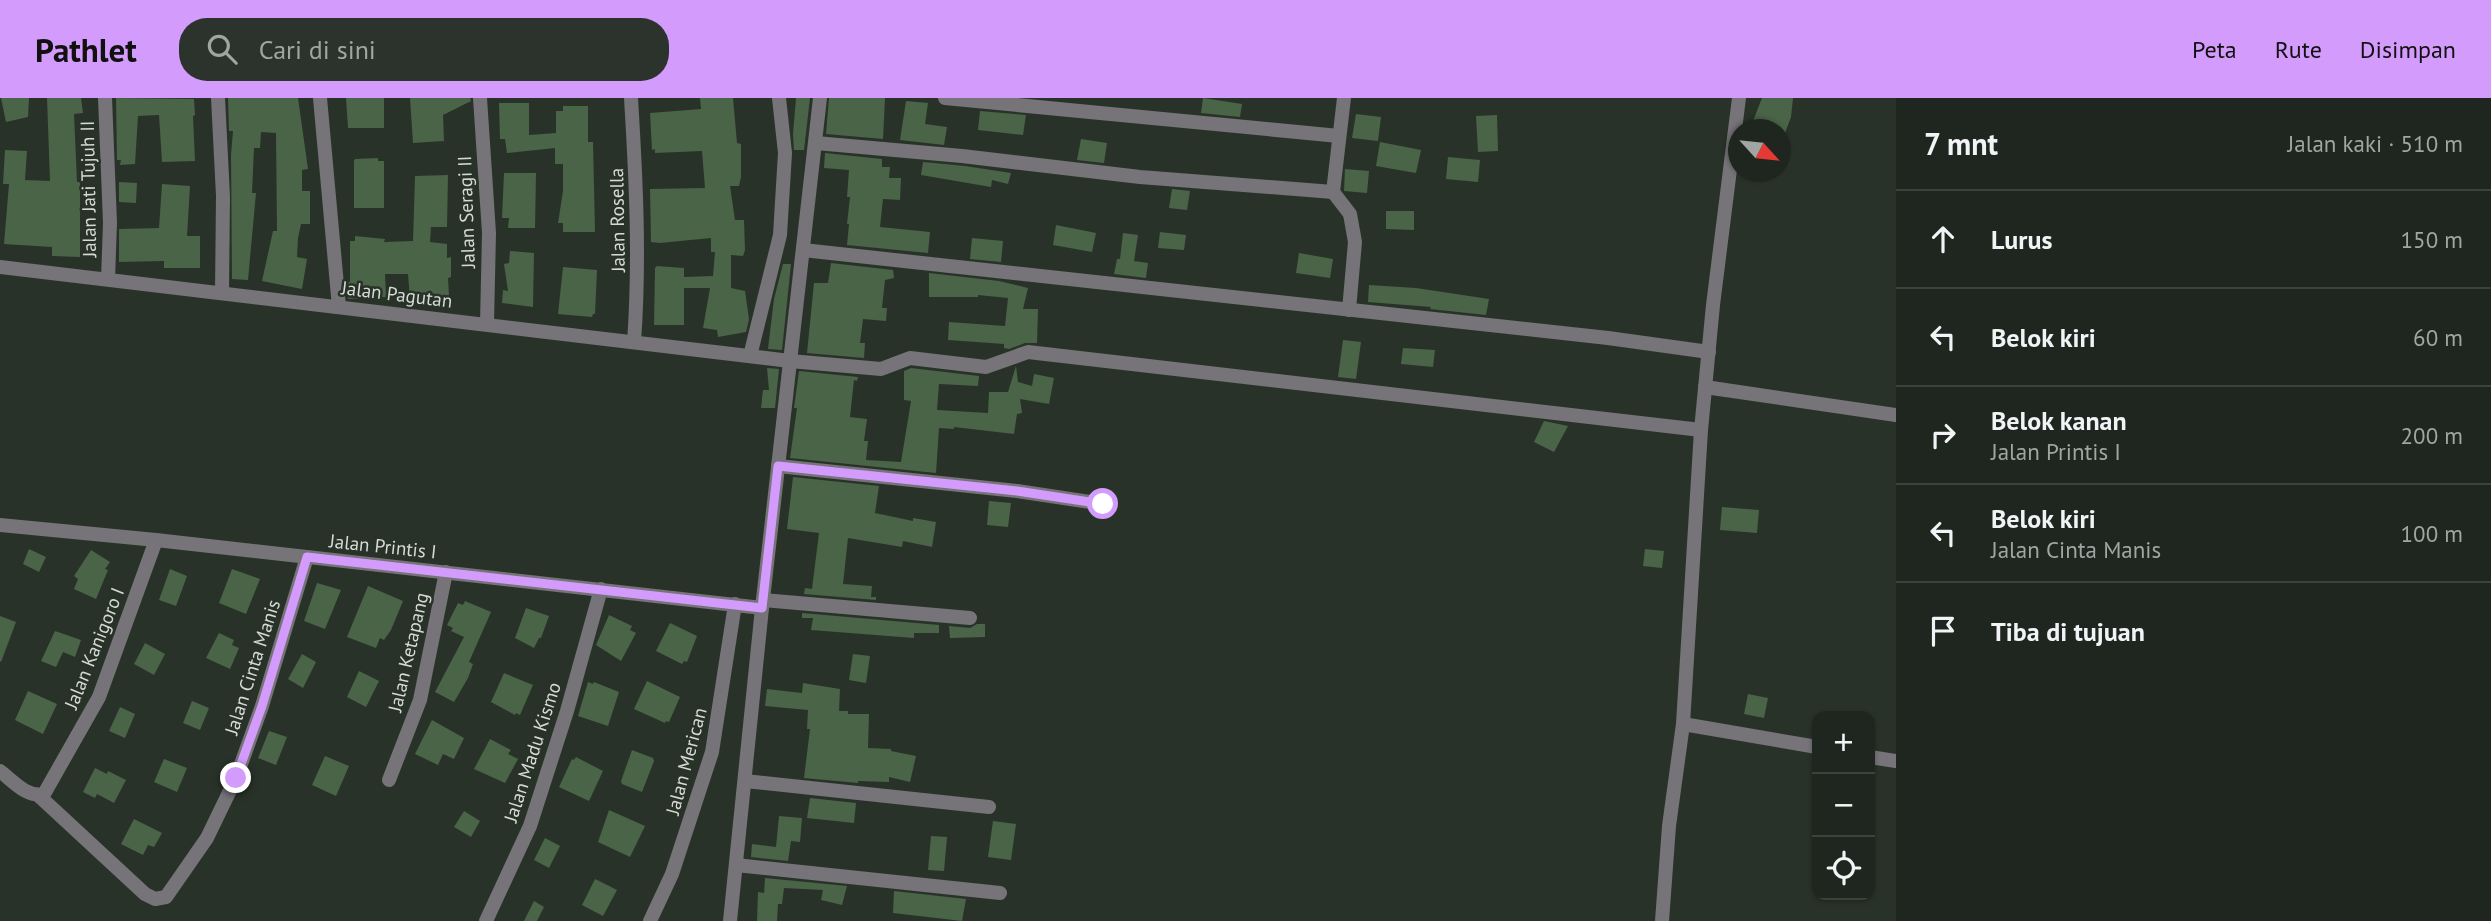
<!DOCTYPE html>
<html lang="id">
<meta charset="utf-8">
<style>
body{margin:0;font-family:"PT Sans",sans-serif;background:#2c322c;color:#f1f3f6}
.controls{position:absolute;right:21px;bottom:21px;display:grid;overflow:hidden;border-radius:14px;box-shadow:0 2px 5px #0004}
.controls button{width:63px;height:63px;display:grid;place-items:center;padding:0;border:0;border-bottom:2px solid #3c433d;background:#1f261f;color:#f1f3f6;font:35px sans-serif}
.compass{position:absolute;left:1728px;top:21px;width:63px;height:63px;border-radius:50%;background:#1f261f;box-shadow:0 2px 5px #0004;rotate:117deg}
.stop{position:absolute;width:21px;height:21px;margin:-16px;border:5px solid #d39cfc;border-radius:50%;background:#fff}
.stop.end{background:#d39cfc;border-color:#fff;box-shadow:0 2px 7px #0008}
.list{margin:0;padding:0;list-style:none}
h2{display:flex;justify-content:space-between;align-items:center;height:91px;margin:0;padding:0 28px;font-size:30px}
h2 small{font-size:23px;font-weight:400;color:#a1a5a4}
.list li{display:grid;grid-template-columns:46px 1fr auto;gap:21px;align-items:center;box-sizing:border-box;height:98px;padding:0 28px;border-top:2px solid #3c433d}
.list b{display:block;font-size:26px;white-space:nowrap}
.list p{margin:0;font-size:23px;white-space:nowrap;color:#a1a5a4}
.list em{font-size:23px;font-style:normal;color:#a1a5a4}
.icon{flex:none;width:38px;height:38px;fill:none;stroke:currentColor;stroke-width:2;stroke-linecap:round;stroke-linejoin:round}
.map{position:relative;flex:none;width:1896px;height:823px;overflow:hidden}
header{display:flex;align-items:center;gap:42px;box-sizing:border-box;height:98px;padding:0 35px;background:#d39cfc;color:#111}
header strong{font-size:33px}
nav{display:flex;gap:38px;margin-inline-start:auto;font-size:24px}
.search{width:490px;height:63px;background:#2c322c;display:flex;align-items:center;gap:18px;box-sizing:border-box;padding:0 24px;border-radius:28px;color:#a1a5a4;font-size:26px}
main{display:flex}
aside{flex:1;background:#1f261f}
.map>svg:first-child{display:block}
</style>
<header>
<strong>Pathlet</strong>
<div class="search"><svg class="icon" aria-label="search" viewBox="0 0 24 24"><circle cx="10" cy="10" r="6"/><path d="M15 15l6 6"/></svg>Cari di sini</div>
<nav><a>Peta</a><a>Rute</a><a>Disimpan</a></nav>
</header>
<main>
<div class="map">
<svg width="1896" height="823" viewBox="0 0 1896 823">
<rect width="100%" height="100%" fill="#293229"/>
<g fill="#496447">
<path d="M 1,0 L 29,0 L 28,19 L 6,24 Z"/>
<path d="M 47,0 L 81,0 L 83,15 L 74,16 L 77,84 L 80,84 L 80,159 L 52,158 L 52,149 L 4,146 L 9,86 L 3,86 L 5,52 L 27,53 L 25,82 L 50,83 Z"/>
<path d="M 116,0 L 194,1 L 195,17 L 193,18 L 195,63 L 162,64 L 159,17 L 138,18 L 135,66 L 120,67 L 121,62 L 117,62 Z"/>
<path d="M 228,0 L 298,0 L 308,71 L 302,72 L 302,93 L 310,93 L 310,126 L 301,126 L 298,140 L 297,159 L 307,161 L 302,191 L 262,183 L 273,133 L 277,133 L 276,35 L 261,34 L 260,50 L 254,50 L 252,95 L 256,95 L 248,182 L 232,181 L 231,57 L 233,33 L 229,33 Z"/>
<path d="M 346,0 L 384,0 L 384,30 L 348,30 Z"/>
<path d="M 410,0 L 470,0 L 471,3 L 443,17 L 444,43 L 413,45 Z"/>
<path d="M 700,0 L 733,0 L 737,45 L 741,46 L 741,79 L 739,88 L 730,88 L 735,122 L 744,122 L 745,152 L 743,158 L 731,157 L 731,190 L 745,193 L 749,221 L 746,234 L 718,239 L 717,232 L 703,230 L 710,190 L 684,190 L 684,227 L 654,227 L 655,170 L 657,168 L 684,170 L 684,179 L 713,178 L 715,154 L 711,154 L 711,140 L 660,145 L 651,144 L 650,91 L 705,90 L 702,53 L 655,55 L 655,51 L 652,52 L 650,15 L 701,11 Z"/>
<path d="M 796,0 L 810,0 L 804,52 L 794,52 L 793,36 Z"/>
<path d="M 829,0 L 885,0 L 883,41 L 826,36 Z"/>
<path d="M 1203,0 L 1242,6 L 1240,19 L 1201,15 Z"/>
<path d="M 1762,0 L 1793,0 L 1791,19 L 1785,35 L 1753,23 Z"/>
<path d="M 906,3 L 928,5 L 925,26 L 947,29 L 944,47 L 900,42 Z"/>
<path d="M 499,5 L 529,5 L 529,37 L 556,35 L 556,13 L 563,13 L 563,8 L 588,8 L 588,44 L 593,44 L 595,134 L 563,134 L 563,125 L 558,125 L 563,93 L 563,66 L 555,66 L 555,50 L 507,55 L 505,41 L 500,41 Z"/>
<path d="M 980,13 L 1026,17 L 1023,37 L 978,32 Z"/>
<path d="M 1356,16 L 1381,19 L 1378,43 L 1352,40 Z"/>
<path d="M 1497,17 L 1498,53 L 1478,54 L 1476,18 Z"/>
<path d="M 1081,41 L 1107,45 L 1104,65 L 1077,62 Z"/>
<path d="M 1380,44 L 1421,52 L 1416,75 L 1376,68 Z"/>
<path d="M 825,55 L 882,61 L 882,69 L 890,69 L 889,80 L 901,80 L 900,102 L 883,101 L 880,129 L 930,134 L 928,155 L 847,147 L 849,126 L 847,126 L 850,99 L 847,99 L 849,72 L 824,70 Z"/>
<path d="M 1448,59 L 1480,62 L 1478,84 L 1446,81 Z"/>
<path d="M 378,60 L 378,63 L 384,63 L 384,110 L 354,110 L 354,63 L 355,61 Z"/>
<path d="M 923,64 L 965,68 L 1011,75 L 1008,86 L 992,82 L 991,89 L 921,77 Z"/>
<path d="M 1345,71 L 1369,73 L 1367,95 L 1344,93 Z"/>
<path d="M 504,75 L 536,75 L 535,130 L 508,130 L 509,120 L 502,120 Z"/>
<path d="M 448,77 L 447,129 L 431,129 L 430,144 L 447,146 L 447,160 L 451,159 L 451,179 L 448,180 L 449,197 L 410,201 L 408,176 L 385,176 L 386,199 L 348,201 L 346,184 L 350,184 L 350,143 L 355,143 L 355,138 L 385,141 L 384,144 L 413,143 L 415,78 Z"/>
<path d="M 119,84 L 137,85 L 136,105 L 119,104 Z"/>
<path d="M 162,86 L 190,88 L 187,138 L 200,138 L 200,170 L 164,170 L 164,163 L 119,164 L 119,131 L 159,130 Z"/>
<path d="M 1172,91 L 1190,93 L 1187,112 L 1169,110 Z"/>
<path d="M 1386,113 L 1414,113 L 1414,132 L 1386,131 Z"/>
<path d="M 1056,127 L 1096,135 L 1092,154 L 1053,147 Z"/>
<path d="M 1160,134 L 1186,137 L 1184,152 L 1158,150 Z"/>
<path d="M 1123,135 L 1138,137 L 1134,163 L 1148,165 L 1146,180 L 1114,176 L 1117,161 L 1120,161 Z"/>
<path d="M 972,140 L 1003,143 L 1001,164 L 970,161 Z"/>
<path d="M 510,153 L 534,155 L 533,209 L 502,205 L 503,192 L 508,193 L 504,166 L 509,165 Z"/>
<path d="M 1299,155 L 1333,161 L 1330,180 L 1296,175 Z"/>
<path d="M 831,165 L 893,172 L 894,180 L 885,182 L 882,210 L 887,210 L 886,223 L 863,221 L 860,245 L 865,245 L 864,260 L 807,255 L 814,185 L 828,185 Z"/>
<path d="M 783,166 L 791,166 L 782,252 L 768,251 L 774,201 Z"/>
<path d="M 563,169 L 597,172 L 595,216 L 593,216 L 592,219 L 558,216 Z"/>
<path d="M 929,175 L 999,183 L 1028,190 L 1023,211 L 1038,211 L 1037,245 L 1025,245 L 1009,251 L 1004,250 L 1004,246 L 948,242 L 949,224 L 1005,228 L 1008,200 L 978,197 L 978,199 L 929,199 Z"/>
<path d="M 1369,187 L 1416,190 L 1489,201 L 1486,217 L 1430,211 L 1431,209 L 1368,204 Z"/>
<path d="M 1343,242 L 1361,244 L 1356,281 L 1338,279 Z"/>
<path d="M 1403,250 L 1435,252 L 1433,269 L 1401,266 Z"/>
<path d="M 1016,268 L 1018,284 L 1032,288 L 1034,276 L 1054,280 L 1049,306 L 1020,301 L 1022,315 L 1017,316 L 1014,336 L 954,329 L 954,331 L 939,330 L 936,375 L 790,360 L 797,310 L 794,310 L 799,273 L 858,279 L 857,283 L 854,282 L 850,319 L 867,321 L 864,343 L 868,343 L 866,362 L 901,364 L 911,303 L 904,302 L 904,273 L 911,270 L 979,278 L 978,288 L 939,286 L 937,312 L 988,315 L 989,294 L 1008,294 Z"/>
<path d="M 767,270 L 779,271 L 775,310 L 761,310 L 763,292 L 769,292 Z"/>
<path d="M 1544,323 L 1568,328 L 1554,354 L 1534,344 Z"/>
<path d="M 793,379 L 879,388 L 875,415 L 913,423 L 913,420 L 936,424 L 932,449 L 903,443 L 902,449 L 848,440 L 843,486 L 872,488 L 871,499 L 876,499 L 876,502 L 804,496 L 805,490 L 812,491 L 819,435 L 787,431 Z"/>
<path d="M 989,403 L 1011,405 L 1008,429 L 987,427 Z"/>
<path d="M 1722,409 L 1759,412 L 1757,435 L 1720,432 Z"/>
<path d="M 29,451 L 46,459 L 39,474 L 23,466 Z"/>
<path d="M 1645,451 L 1664,453 L 1662,470 L 1643,468 Z"/>
<path d="M 91,452 L 110,464 L 105,471 L 108,472 L 96,501 L 74,491 L 78,481 L 74,478 Z"/>
<path d="M 170,471 L 187,478 L 176,508 L 159,502 Z"/>
<path d="M 232,471 L 260,481 L 246,516 L 219,505 Z"/>
<path d="M 317,485 L 341,492 L 325,531 L 304,523 Z"/>
<path d="M 368,488 L 403,503 L 391,532 L 384,542 L 380,540 L 376,550 L 347,539 Z"/>
<path d="M 465,503 L 491,514 L 469,564 L 473,566 L 468,580 L 454,604 L 435,594 L 464,539 L 451,533 L 453,530 L 447,527 L 458,505 L 463,507 Z"/>
<path d="M 526,510 L 549,518 L 541,540 L 539,540 L 534,550 L 515,540 Z"/>
<path d="M 802,515 L 939,527 L 939,535 L 914,535 L 914,540 L 811,532 L 813,520 L 802,520 Z"/>
<path d="M 609,517 L 632,528 L 630,532 L 636,535 L 621,563 L 596,547 Z"/>
<path d="M 0,518 L 16,524 L 1,564 L 0,563 Z"/>
<path d="M 670,525 L 697,538 L 687,564 L 684,563 L 682,566 L 656,553 Z"/>
<path d="M 977,526 L 985,526 L 985,539 L 950,540 L 949,528 L 970,530 Z"/>
<path d="M 55,533 L 81,542 L 75,559 L 63,554 L 56,569 L 41,563 Z"/>
<path d="M 219,535 L 234,542 L 232,547 L 239,550 L 230,571 L 206,560 Z"/>
<path d="M 145,545 L 165,556 L 154,577 L 134,566 Z"/>
<path d="M 302,556 L 316,564 L 303,590 L 288,581 Z"/>
<path d="M 853,556 L 870,558 L 866,585 L 849,582 Z"/>
<path d="M 359,573 L 379,583 L 366,609 L 347,599 Z"/>
<path d="M 504,575 L 533,587 L 520,617 L 516,615 L 515,617 L 491,604 Z"/>
<path d="M 647,583 L 680,599 L 669,624 L 666,623 L 665,625 L 634,611 Z"/>
<path d="M 588,584 L 593,586 L 594,584 L 619,594 L 608,628 L 578,618 Z"/>
<path d="M 803,585 L 840,591 L 839,613 L 848,613 L 848,616 L 869,616 L 868,650 L 891,651 L 891,653 L 916,658 L 910,684 L 889,679 L 889,684 L 858,683 L 858,685 L 804,680 L 810,631 L 807,631 L 808,612 L 765,608 L 767,591 L 802,595 Z"/>
<path d="M 28,593 L 57,606 L 43,636 L 15,622 Z"/>
<path d="M 1748,596 L 1768,600 L 1764,620 L 1744,616 Z"/>
<path d="M 192,603 L 209,610 L 200,632 L 183,625 Z"/>
<path d="M 120,609 L 135,616 L 125,640 L 109,633 Z"/>
<path d="M 432,622 L 464,640 L 454,661 L 443,656 L 438,667 L 415,656 Z"/>
<path d="M 269,633 L 287,639 L 276,667 L 258,660 Z"/>
<path d="M 490,641 L 511,652 L 508,656 L 518,661 L 505,685 L 474,671 Z"/>
<path d="M 632,652 L 653,660 L 654,663 L 642,694 L 622,686 L 621,683 Z"/>
<path d="M 325,658 L 349,668 L 336,698 L 312,687 Z"/>
<path d="M 576,659 L 603,673 L 589,703 L 559,689 L 572,661 L 574,662 Z"/>
<path d="M 164,661 L 187,670 L 177,694 L 154,684 Z"/>
<path d="M 95,670 L 107,676 L 108,673 L 126,682 L 114,705 L 97,696 L 95,700 L 83,694 Z"/>
<path d="M 810,700 L 856,705 L 854,725 L 807,720 Z"/>
<path d="M 609,712 L 645,728 L 630,759 L 598,744 Z"/>
<path d="M 464,713 L 480,723 L 471,739 L 454,729 Z"/>
<path d="M 779,718 L 802,720 L 800,744 L 791,743 L 788,763 L 751,759 L 752,746 L 776,749 Z"/>
<path d="M 134,721 L 162,735 L 154,749 L 148,747 L 143,757 L 121,746 Z"/>
<path d="M 993,723 L 1016,726 L 1011,762 L 988,759 Z"/>
<path d="M 931,738 L 947,739 L 944,773 L 928,772 Z"/>
<path d="M 545,740 L 560,748 L 549,770 L 534,762 Z"/>
<path d="M 765,780 L 847,788 L 842,807 L 821,802 L 823,792 L 784,790 L 782,806 L 778,806 L 777,823 L 757,823 L 758,794 L 764,795 Z"/>
<path d="M 595,781 L 617,792 L 603,818 L 582,807 Z"/>
<path d="M 894,793 L 966,801 L 962,823 L 893,815 Z"/>
<path d="M 534,803 L 544,809 L 537,823 L 524,823 Z"/>
</g>
<g fill="none" stroke-linecap="round" stroke-linejoin="round">
<g stroke="#767379" stroke-width="14">
<path d="M 105,0 L 110,125 L 108,181"/>
<path d="M 218,0 L 223,98 L 222,195"/>
<path d="M 320,0 L 339,209"/>
<path d="M 480,0 L 489,135 L 487,226"/>
<path d="M 631,0 C 636,82 640,162 634,244"/>
<path d="M 945,0 L 1339,38"/>
<path d="M 1344,0 L 1333,94 L 1350,116 L 1355,144 L 1349,212"/>
<path d="M 816,45 L 962,58 L 1140,79 L 1333,94"/>
<path d="M 803,152 L 1608,240 L 1709,254"/>
<path d="M 0,169 L 790,263 L 881,271 L 910,260 L 986,269 L 1028,254 L 1701,332"/>
<path d="M 750,258 L 780,137 L 785,55 L 779,0"/>
<path d="M 1705,289 L 1896,317"/>
<path d="M 778,368 L 1017,393 L 1103,406"/>
<path d="M 0,427 L 156,442 L 762,510"/>
<path d="M 763,502 L 970,520"/>
<path d="M 1683,626 L 1817,649"/>
<path d="M 1870,659 L 1896,663"/>
<path d="M 0,673 C 13,683 27,700 44,696 L 99,599 L 156,442"/>
<path d="M 389,682 L 420,602 L 446,474"/>
<path d="M 745,683 L 989,709"/>
<path d="M 38,697 L 145,796 L 155,801 L 166,799 L 207,740 L 236,680 L 262,608 L 307,459"/>
<path d="M 736,767 L 1000,795"/>
<path d="M 486,823 L 530,728 L 567,613 L 601,491"/>
<path d="M 650,823 L 672,776 L 712,654 L 735,506"/>
<path d="M 730,823 L 762,510 L 820,0"/>
<path d="M 1662,823 L 1669,728 L 1683,626 L 1701,332 L 1713,207 L 1739,0"/>
</g>
</g>
<g fill="none" stroke-linecap="round" stroke-linejoin="round">
<path stroke="#d39cfc" stroke-width="9" d="M 236,680 L 262,608 L 307,459 L 762,510 L 778,368 L 1017,393 L 1103,406"/>
</g>
<g text-anchor="middle" stroke-width="5" stroke-linejoin="round" paint-order="stroke">
<g font-size="19" fill="#d5dad5" stroke="#293229">
<text transform="translate(88 91) rotate(-91)" y="7">Jalan Jati Tujuh II</text>
<text transform="translate(466 114) rotate(-92)" y="7">Jalan Seragi II</text>
<text transform="translate(617 122) rotate(-91)" y="7">Jalan Rosella</text>
<text transform="translate(397 196) rotate(7)" y="7">Jalan Pagutan</text>
<text transform="translate(383 448) rotate(6)" y="7">Jalan Printis I</text>
<text transform="translate(94 550) rotate(-68)" y="7">Jalan Kanigoro I</text>
<text transform="translate(408 554) rotate(-77)" y="7">Jalan Ketapang</text>
<text transform="translate(252 569) rotate(-72)" y="7">Jalan Cinta Manis</text>
<text transform="translate(532 654) rotate(-72)" y="7">Jalan Madu Kismo</text>
<text transform="translate(686 663) rotate(-75)" y="7">Jalan Merican</text>
</g>
</g>
</svg>
<div class="controls">
<button>+</button>
<button>−</button>
<button><svg class="icon" aria-label="locate" viewBox="0 0 24 24"><circle cx="12" cy="12" r="6"/><path d="M12 2v4M12 18v4M2 12h4M18 12h4"/></svg></button>
</div>
<svg class="compass" viewBox="-18 -18 36 36"><path d="M0-13l5 13h-10z" fill="#e53935"/><path d="M0 13l5-13h-10z" fill="#a1a5a4"/></svg>
<div class="stop" style="left:1103px;top:406px"></div>
<div class="stop end" style="left:236px;top:680px"></div>
</div>
<aside>
<h2>7 mnt<small>Jalan kaki · 510 m</small></h2>
<ul class="list">
<li><svg class="icon" aria-label="ahead" viewBox="0 0 24 24"><path d="M12 20V5M6 11l6-6 6 6"/></svg><div><b>Lurus</b></div><em>150 m</em></li>
<li><svg class="icon" aria-label="left" viewBox="0 0 24 24"><path d="M17 20v-9H6M10 6l-5 5 5 5"/></svg><div><b>Belok kiri</b></div><em>60 m</em></li>
<li><svg class="icon" aria-label="right" viewBox="0 0 24 24"><path d="M7 20v-9h11M14 6l5 5-5 5"/></svg><div><b>Belok kanan</b><p>Jalan Printis I</p></div><em>200 m</em></li>
<li><svg class="icon" aria-label="left" viewBox="0 0 24 24"><path d="M17 20v-9H6M10 6l-5 5 5 5"/></svg><div><b>Belok kiri</b><p>Jalan Cinta Manis</p></div><em>100 m</em></li>
<li><svg class="icon" aria-label="arrive" viewBox="0 0 24 24"><path d="M6 21V4h12l-3 4 3 4H6"/></svg><div><b>Tiba di tujuan</b></div></li>
</ul>
</aside>
</main>
